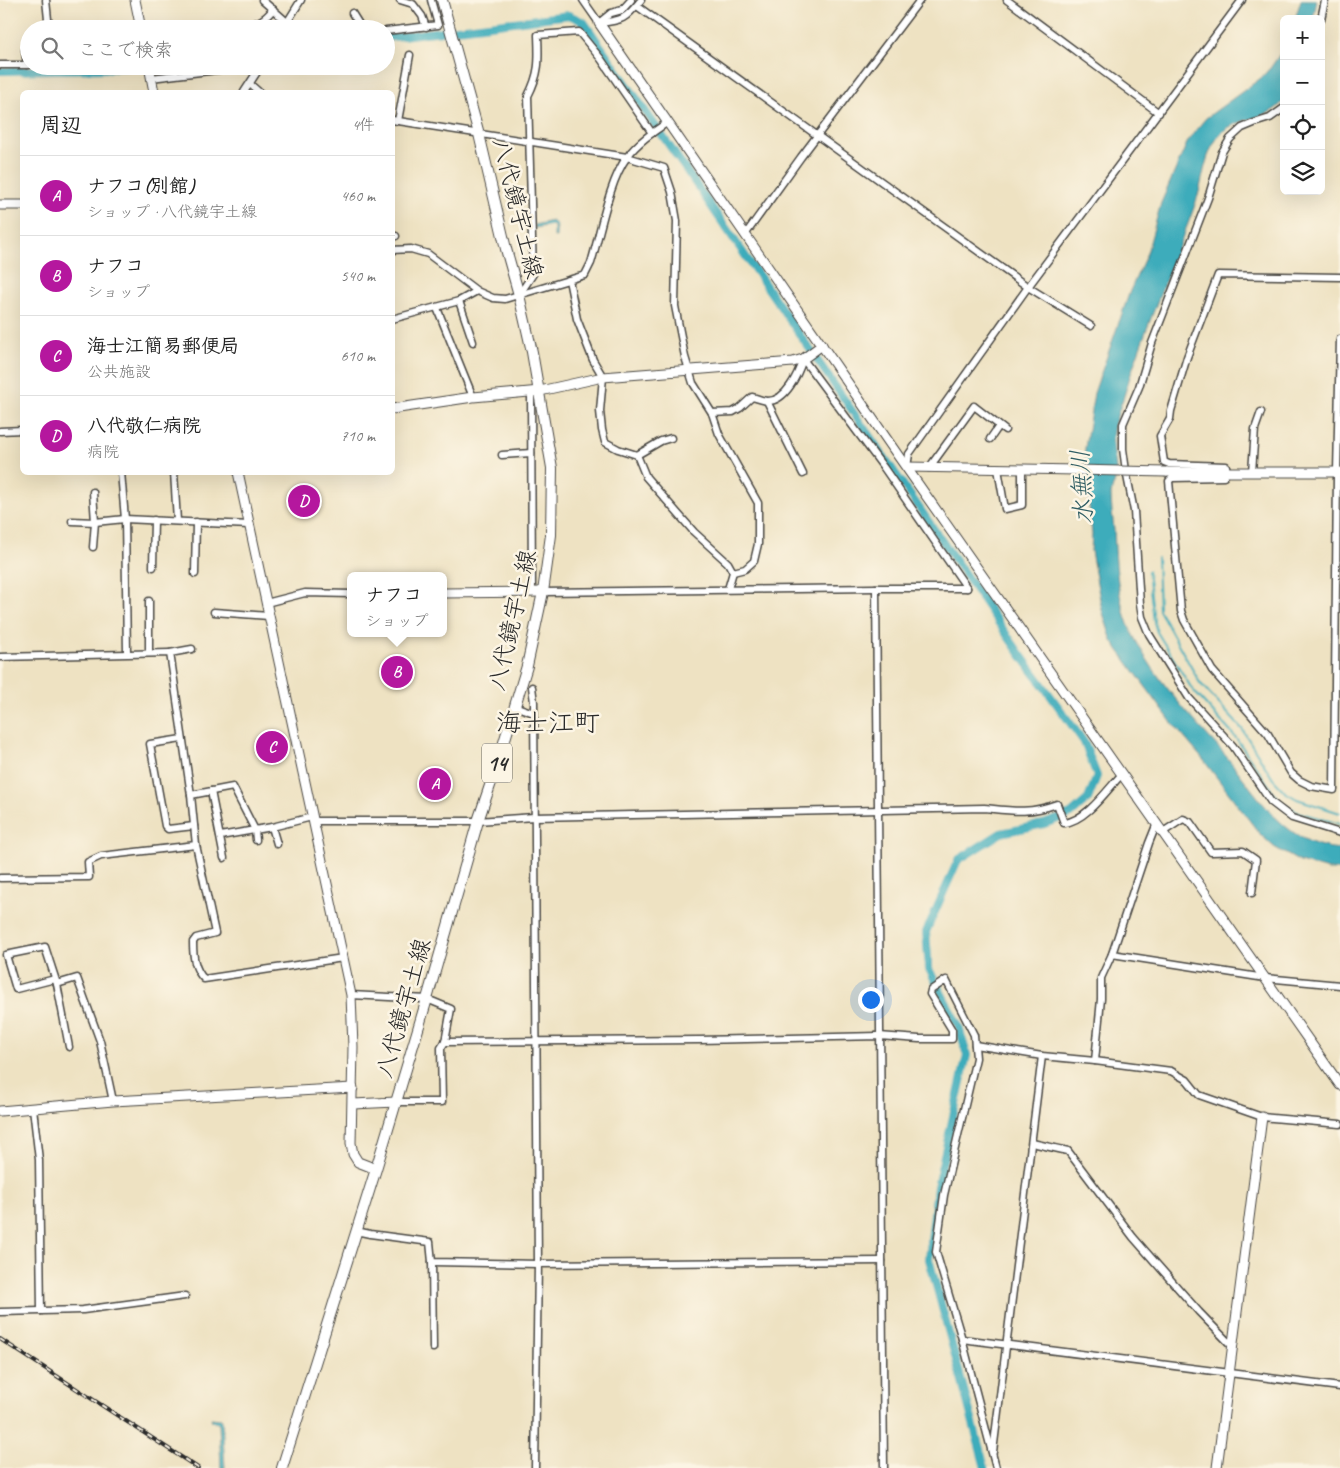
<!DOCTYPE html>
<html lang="ja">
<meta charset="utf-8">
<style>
body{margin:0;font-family:Caveat,"Klee One",sans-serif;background:#f6f6f6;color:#222}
.controls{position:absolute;right:15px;top:15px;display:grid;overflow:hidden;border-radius:8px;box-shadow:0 5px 20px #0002}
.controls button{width:45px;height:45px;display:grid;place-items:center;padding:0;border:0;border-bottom:1px solid #e0e0e0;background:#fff;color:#222;font:25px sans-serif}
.you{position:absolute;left:870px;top:999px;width:18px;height:18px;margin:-12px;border:4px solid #fff;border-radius:50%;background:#1a73e8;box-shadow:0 0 0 8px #1a73e833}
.badge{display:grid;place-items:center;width:32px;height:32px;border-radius:50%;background:#b5179e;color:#fff;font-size:16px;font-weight:700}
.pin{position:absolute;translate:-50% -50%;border:2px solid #fff;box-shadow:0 1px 5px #0006}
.popup{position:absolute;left:347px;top:572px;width:100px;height:65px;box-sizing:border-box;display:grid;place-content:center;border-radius:8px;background:#fff;filter:drop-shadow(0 1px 4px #0005);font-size:16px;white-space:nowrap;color:#767676}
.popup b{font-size:19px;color:#222}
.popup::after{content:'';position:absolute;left:50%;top:100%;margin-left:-10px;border:10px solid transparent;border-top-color:#fff}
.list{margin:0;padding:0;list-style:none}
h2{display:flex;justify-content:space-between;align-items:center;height:65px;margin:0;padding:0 20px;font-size:21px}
h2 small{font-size:16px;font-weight:400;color:#767676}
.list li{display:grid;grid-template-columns:32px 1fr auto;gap:15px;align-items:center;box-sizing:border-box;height:80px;padding:0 20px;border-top:1px solid #e0e0e0}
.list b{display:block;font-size:19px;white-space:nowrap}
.list p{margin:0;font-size:16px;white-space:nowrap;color:#767676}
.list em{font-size:16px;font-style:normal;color:#767676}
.icon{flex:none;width:28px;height:28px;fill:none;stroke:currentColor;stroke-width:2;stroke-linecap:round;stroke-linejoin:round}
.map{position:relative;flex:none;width:1340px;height:1468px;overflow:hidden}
.search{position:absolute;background:#fff;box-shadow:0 5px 20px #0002;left:20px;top:20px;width:375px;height:55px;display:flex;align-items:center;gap:12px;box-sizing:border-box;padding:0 18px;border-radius:28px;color:#767676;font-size:19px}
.panel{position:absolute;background:#fff;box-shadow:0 5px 20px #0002;left:20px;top:90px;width:375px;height:385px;border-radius:8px}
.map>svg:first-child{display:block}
</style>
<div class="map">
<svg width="1340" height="1468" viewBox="0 0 1340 1468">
<rect width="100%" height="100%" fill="#fcf5e5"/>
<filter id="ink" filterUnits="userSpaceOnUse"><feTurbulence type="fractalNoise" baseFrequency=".02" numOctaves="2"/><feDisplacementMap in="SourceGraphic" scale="10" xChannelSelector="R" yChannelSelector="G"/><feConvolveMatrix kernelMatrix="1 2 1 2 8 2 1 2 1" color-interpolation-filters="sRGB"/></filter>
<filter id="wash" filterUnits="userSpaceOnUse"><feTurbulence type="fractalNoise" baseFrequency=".0096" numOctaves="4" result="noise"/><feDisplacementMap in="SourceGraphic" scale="20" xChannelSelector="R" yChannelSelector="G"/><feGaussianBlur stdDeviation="1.12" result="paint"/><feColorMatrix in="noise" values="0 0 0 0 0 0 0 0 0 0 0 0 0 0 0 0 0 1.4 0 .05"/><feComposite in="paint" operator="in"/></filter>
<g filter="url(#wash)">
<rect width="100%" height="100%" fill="#eee2c2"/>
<g fill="#3dacbb" stroke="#346c73">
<path d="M 1301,0 L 1317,0 L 1313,19 L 1295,19 Z"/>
<path d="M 1284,48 L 1284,100 C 1268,123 1234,115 1218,137 C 1206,153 1204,172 1199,192 C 1192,216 1181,240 1172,264 C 1155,308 1137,352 1124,396 C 1120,408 1115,420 1113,431 C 1111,447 1117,461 1116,476 C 1115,482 1112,488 1111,494 C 1111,506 1113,519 1114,530 C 1116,566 1117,605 1134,637 C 1156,679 1187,713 1219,748 C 1255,788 1280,845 1340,849 L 1340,870 L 1328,870 L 1300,862 L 1274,847 L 1259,833 L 1205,762 L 1172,723 L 1112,641 L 1102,610 L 1091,551 L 1092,534 L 1087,486 L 1084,472 L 1085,448 L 1094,393 L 1130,291 L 1147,253 L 1161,203 L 1187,143 L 1195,131 L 1206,118 L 1261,78 L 1271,67 Z"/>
<path d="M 552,221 L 557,225 L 556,237 L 554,237 L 554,226 L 552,225 L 535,228 L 534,225 Z"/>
<path d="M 211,1418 L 221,1419 L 222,1420 L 225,1468 L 221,1468 L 219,1423 L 212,1421 Z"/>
</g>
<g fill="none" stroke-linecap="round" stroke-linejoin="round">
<g stroke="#3dacbb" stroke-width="2">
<path d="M 1157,558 L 1159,610 L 1200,683 L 1242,729 L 1273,779 L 1285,792 L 1297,799 L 1340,813"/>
<path d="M 1148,571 L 1154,622 L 1157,632 L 1192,689 L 1236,738 L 1281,803 L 1301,813 L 1340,824"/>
</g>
<g stroke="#3dacbb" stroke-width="8">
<path d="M 386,38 L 569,15 L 584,22 L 1018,651 L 1084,742 L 1097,776 L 1088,799 L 1071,814 L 1044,824 L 1001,833 L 958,860 L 926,932 L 929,969 L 959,1027 L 967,1055 L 937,1187 L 929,1259 L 985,1468"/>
<path d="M 0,71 L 106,69 L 141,66"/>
</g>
</g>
</g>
<g filter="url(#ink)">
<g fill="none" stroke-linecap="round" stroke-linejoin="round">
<defs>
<g id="street">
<path d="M 46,0 L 49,29"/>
<path d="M 262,0 L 287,22"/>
<path d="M 400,0 L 413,4 L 422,16 L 426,27"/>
<path d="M 583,0 L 599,23"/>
<path d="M 1007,0 L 1159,113"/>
<path d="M 637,6 L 1028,287 L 1091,326"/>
<path d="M 352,13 L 362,29"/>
<path d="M 1321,19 L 1325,0"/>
<path d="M 600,22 L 611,13 L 622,10 L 631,0"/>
<path d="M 599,23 C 622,21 626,19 641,0"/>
<path d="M 232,29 C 249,25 263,24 273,9"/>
<path d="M 283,29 L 301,0"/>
<path d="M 386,31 L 438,25 L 431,0"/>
<path d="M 29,45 L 25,50 L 27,65 L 29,65"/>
<path d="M 0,65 L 27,65"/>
<path d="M 151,78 L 250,66"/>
<path d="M 250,84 L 259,92"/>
<path d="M 244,92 L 261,66"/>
<path d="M 1284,108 L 1270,118 L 1254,123 L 1242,128 L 1230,139 L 1222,152 L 1208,198 L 1152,343 L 1139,387 L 1123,424 L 1123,449 L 1126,471 L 1134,511 L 1140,604 L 1142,617 L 1149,634 L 1189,698 L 1233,746 L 1271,802 L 1292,818 L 1340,833"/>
<path d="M 392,120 L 627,157 L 664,168 L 672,192 L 677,221 L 675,306 L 685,357 L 693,383 L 712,413 L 719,434 L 758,503 L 758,544 L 754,561 L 745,569 L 733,572"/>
<path d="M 398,121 L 410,55"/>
<path d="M 745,235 L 801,157 L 920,0"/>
<path d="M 392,237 L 396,236"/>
<path d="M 392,250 L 411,249 L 428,254 L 477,291 L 493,298 L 505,299 L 585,275 L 591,263 C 600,234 609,181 627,157 C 637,143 653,132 668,122"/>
<path d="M 1340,277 L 1218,275 L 1187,357 L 1171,411 L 1170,419 L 1160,436 L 1164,462 L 1169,464 L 1226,466 L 1227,472 L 1224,477 L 1172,478 L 1169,481 L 1181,611 L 1184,620 L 1212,670 L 1268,734 L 1291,773 L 1299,780 L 1311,786 L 1334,790 L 1337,472 L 1340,339"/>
<path d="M 569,280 L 577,319 L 593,360 L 603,377 L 600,411 L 602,430 L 605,442 L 618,449 L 637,455 L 646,477 L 694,532 L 728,563 L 733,572"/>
<path d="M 519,295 L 533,274 L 528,96 C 540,73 539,60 538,35 L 579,32 L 601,59 L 652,133"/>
<path d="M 459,301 L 473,342"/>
<path d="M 437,308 L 473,397"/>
<path d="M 392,319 L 459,301 L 477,291"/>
<path d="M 803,359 L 884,468 L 967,588"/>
<path d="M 531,393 L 532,592"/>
<path d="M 767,401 L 803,474"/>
<path d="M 712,413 L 733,412 L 740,408 L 752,397 C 757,398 763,401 768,401 C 786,401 798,374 803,359"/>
<path d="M 0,431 L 22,430"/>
<path d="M 990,439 L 999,426"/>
<path d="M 502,455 L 531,453"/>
<path d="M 637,455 L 661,441 L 671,438"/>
<path d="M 907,467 L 909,454 L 1028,287 L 1242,0"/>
<path d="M 929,468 L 974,406 L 1005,430"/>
<path d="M 998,469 L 1005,509 L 1022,505 L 1022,470"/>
<path d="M 121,472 L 125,519 L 127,653"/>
<path d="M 174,472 L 177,521"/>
<path d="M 1252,472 L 1255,429 L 1261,412"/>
<path d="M 93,492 L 95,522 L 93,547"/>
<path d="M 72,521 L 95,522 L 125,519 L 249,525"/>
<path d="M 153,567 L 154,520"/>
<path d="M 195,574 L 196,522"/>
<path d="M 876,588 L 884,1468"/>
<path d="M 728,589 L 733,572"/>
<path d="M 543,592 L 876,588 L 967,588"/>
<path d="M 149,601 L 149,653"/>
<path d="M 266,603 L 305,593 L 351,594"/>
<path d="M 214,612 L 269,616"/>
<path d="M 170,653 L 192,649"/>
<path d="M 0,657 L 170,653 L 191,795 L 196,845 L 215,933 L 196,938 L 193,942 C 193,955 194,969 204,979 L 343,958"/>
<path d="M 532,687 L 534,702 L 538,1264 L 535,1468"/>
<path d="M 514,706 L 534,713"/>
<path d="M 182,739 L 150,744 L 165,826 L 168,829 L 194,826"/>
<path d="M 211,791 L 224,858"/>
<path d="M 191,795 L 233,787 L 255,830 L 256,840"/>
<path d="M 314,821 L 478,821 L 534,817 L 984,808 C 1013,811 1029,814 1057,804 L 1064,823 C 1086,821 1107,790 1122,774"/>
<path d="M 272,827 L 277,844"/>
<path d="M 1163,832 L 1183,819 L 1190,822 L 1211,852 L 1243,851 L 1256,860 L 1252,893"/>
<path d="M 220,836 L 272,827 L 312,817"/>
<path d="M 0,878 L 89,877 L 88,862 L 101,856 L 196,845"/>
<path d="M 1112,954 L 1265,978 L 1340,985"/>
<path d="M 55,979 L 16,989 L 6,955 L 45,947 L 57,984"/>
<path d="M 351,995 L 427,999 L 451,1009 L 445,1042 L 699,1040 L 879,1036 L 919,1039 L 952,1039 L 952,1030 L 930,994 L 931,990 L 946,980 L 974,1035 L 976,1058 L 944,1195 L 936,1252 L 962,1339 L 996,1468"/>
<path d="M 975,1045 L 1042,1056 L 1095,1061 L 1171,1071 L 1187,1080 L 1199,1095 L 1262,1117 L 1340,1124"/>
<path d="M 69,1047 L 57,984 L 77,978 L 100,1041 L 113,1101"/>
<path d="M 1095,1061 L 1101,999 L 1101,978 L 1112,954 L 1149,843 L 1157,823"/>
<path d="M 396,1102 L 442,1102 L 441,1048 L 445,1042"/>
<path d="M 33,1108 L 39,1160 L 41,1311"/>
<path d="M 1032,1143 L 1068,1151 L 1133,1237 L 1199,1312 L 1233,1347"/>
<path d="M 356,1231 L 370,1234 L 430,1242 L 432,1262 L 538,1264 L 882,1261"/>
<path d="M 432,1262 L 433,1348"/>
<path d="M 0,1312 L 83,1310 L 185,1296"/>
<path d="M 962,1339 L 1340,1387"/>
<path d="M 993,1452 L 1042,1056"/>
</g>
<g id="secondary">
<path d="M 135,0 L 141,29"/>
<path d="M 599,23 L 899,457 L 1340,1085"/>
<path d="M 149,66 L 154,92"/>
<path d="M 0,205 L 22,205"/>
<path d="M 392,409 L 473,397 L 540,391 L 603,377 L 793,362 L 803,359 L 822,345"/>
<path d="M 907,467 L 1076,470"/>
<path d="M 238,472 L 351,995 L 353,1047 L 351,1143 L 353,1154 L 358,1162 L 376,1169"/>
<path d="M 1166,472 L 1340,472"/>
<path d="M 443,593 L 543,592"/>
<path d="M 353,1104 L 396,1102"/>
<path d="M 0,1111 L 113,1101 L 353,1088"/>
<path d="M 1217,1468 L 1262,1117"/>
</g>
<path id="primary" d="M 282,1468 L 376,1169 L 427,999 L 478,821 L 499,759 L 527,666 L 543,592 L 551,535 L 552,468 L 532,352 L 519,295 L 506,249 L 479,134 L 442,0"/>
</defs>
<use href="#street" stroke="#484642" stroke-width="9"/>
<use href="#secondary" stroke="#484642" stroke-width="11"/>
<use href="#primary" stroke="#484642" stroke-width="12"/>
<use href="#street" stroke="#fff" stroke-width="6"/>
<use href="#secondary" stroke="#fff" stroke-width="9"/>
<use href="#primary" stroke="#fff" stroke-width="10"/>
<defs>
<path id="rail" d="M 0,1339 L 198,1468"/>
</defs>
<use href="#rail" stroke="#2b2b2b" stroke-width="4"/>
<use href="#rail" stroke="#fcf5e5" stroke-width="2" stroke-dasharray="5.5" stroke-linecap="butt"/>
<defs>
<path id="secondary-bridge" d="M 1076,470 L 1166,472"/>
</defs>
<use href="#secondary-bridge" stroke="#484642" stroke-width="11" stroke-linecap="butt"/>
<use href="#secondary-bridge" stroke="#fff" stroke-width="9"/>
</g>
</g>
<g text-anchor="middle" stroke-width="5" stroke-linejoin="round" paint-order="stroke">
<rect fill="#fcf5e5" stroke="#6a6863" stroke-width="1" x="482" y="743.5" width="30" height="39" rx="4"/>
<g font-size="22" font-weight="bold" fill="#2b2b2b">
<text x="497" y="771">14</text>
</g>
<g font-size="24" fill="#2b2b2b" stroke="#fcf5e5">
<text transform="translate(518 208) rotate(76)" y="8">八代鏡宇土線</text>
<text transform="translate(512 620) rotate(-77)" y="8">八代鏡宇土線</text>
<text transform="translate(403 1008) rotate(-74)" y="8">八代鏡宇土線</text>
</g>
<g font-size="25" font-style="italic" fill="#325f65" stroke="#fcf5e5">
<text transform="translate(1081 487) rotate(-93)" y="9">水無川</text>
</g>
<g font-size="26" fill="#2b2b2b" stroke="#fcf5e5">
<text x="548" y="731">海士江町</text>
</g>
</g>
</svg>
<div class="controls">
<button>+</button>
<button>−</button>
<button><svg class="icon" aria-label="locate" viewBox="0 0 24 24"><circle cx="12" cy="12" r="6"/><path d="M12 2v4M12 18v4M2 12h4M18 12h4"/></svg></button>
<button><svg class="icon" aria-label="layers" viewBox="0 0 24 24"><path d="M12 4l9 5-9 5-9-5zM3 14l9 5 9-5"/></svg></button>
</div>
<div class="you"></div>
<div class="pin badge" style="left:435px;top:784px">A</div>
<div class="pin badge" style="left:397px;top:672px">B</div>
<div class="popup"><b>ナフコ</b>ショップ</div>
<div class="pin badge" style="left:272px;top:747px">C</div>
<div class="pin badge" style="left:304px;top:501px">D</div>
<div class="search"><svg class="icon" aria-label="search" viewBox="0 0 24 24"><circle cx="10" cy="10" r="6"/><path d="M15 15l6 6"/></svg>ここで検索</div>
<section class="panel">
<h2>周辺<small>4件</small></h2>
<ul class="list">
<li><span class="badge">A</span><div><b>ナフコ(別館)</b><p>ショップ · 八代鏡宇土線</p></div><em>460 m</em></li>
<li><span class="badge">B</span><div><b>ナフコ</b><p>ショップ</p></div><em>540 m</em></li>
<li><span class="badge">C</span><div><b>海士江簡易郵便局</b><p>公共施設</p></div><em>610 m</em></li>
<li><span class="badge">D</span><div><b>八代敬仁病院</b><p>病院</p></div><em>710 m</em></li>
</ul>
</section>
</div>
